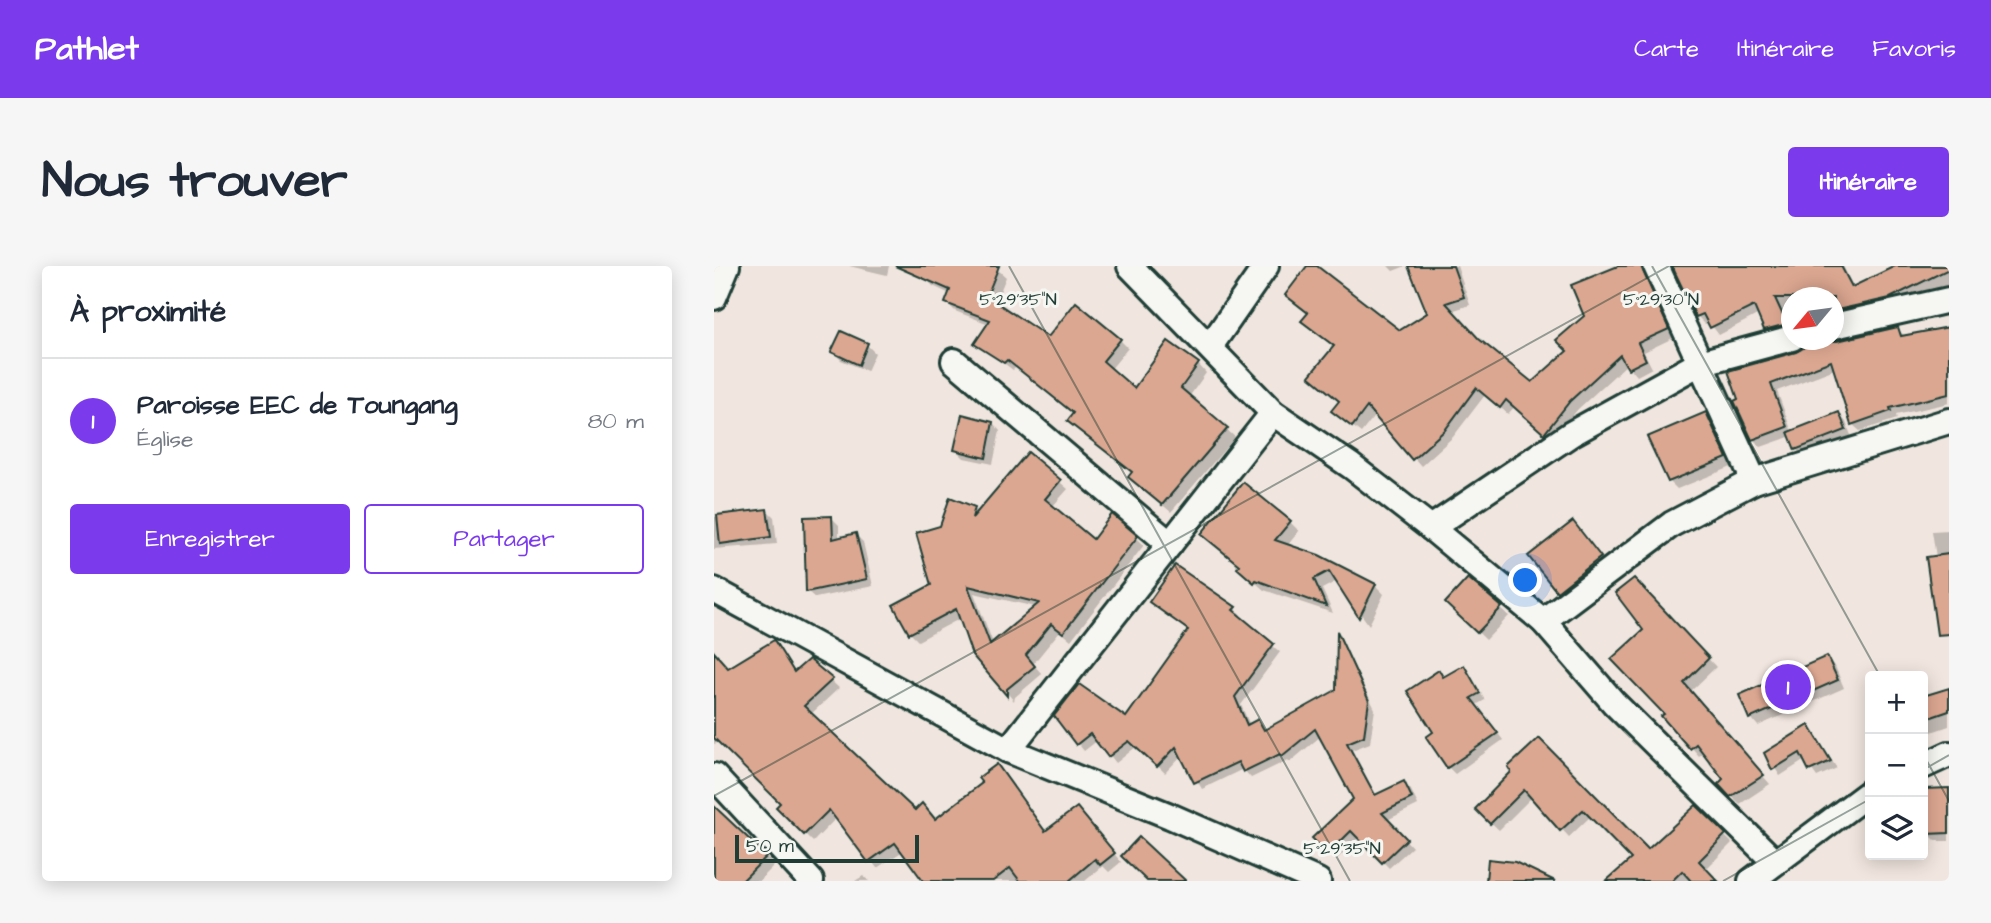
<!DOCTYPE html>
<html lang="fr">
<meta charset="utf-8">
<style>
body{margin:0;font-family:"Architects Daughter",sans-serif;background:#f6f6f7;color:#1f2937}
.controls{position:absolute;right:21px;bottom:21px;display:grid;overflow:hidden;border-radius:7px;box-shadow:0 4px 18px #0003}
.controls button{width:63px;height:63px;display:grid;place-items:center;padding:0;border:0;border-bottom:2px solid #e0e1e3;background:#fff;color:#1f2937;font:35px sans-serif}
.compass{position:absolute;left:1067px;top:21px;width:63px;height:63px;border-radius:50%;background:#fff;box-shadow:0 4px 18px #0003;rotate:241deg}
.scale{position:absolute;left:21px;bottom:18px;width:184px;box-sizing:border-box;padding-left:7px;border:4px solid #1f3d34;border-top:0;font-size:19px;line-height:24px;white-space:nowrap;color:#1f3d34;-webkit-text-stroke:5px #f6f6f2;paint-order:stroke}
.you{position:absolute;left:812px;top:315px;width:24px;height:24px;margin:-18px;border:5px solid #fff;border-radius:50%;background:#1a73e8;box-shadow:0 0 0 10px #1a73e833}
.badge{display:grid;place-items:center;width:46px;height:46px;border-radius:50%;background:#7c3aed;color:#fff;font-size:23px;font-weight:700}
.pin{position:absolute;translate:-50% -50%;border:4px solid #fff;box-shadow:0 2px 7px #0006}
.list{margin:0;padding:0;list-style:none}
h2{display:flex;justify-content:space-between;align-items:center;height:91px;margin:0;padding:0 28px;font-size:30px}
h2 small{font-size:23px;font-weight:400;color:#747a83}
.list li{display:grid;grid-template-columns:46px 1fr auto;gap:21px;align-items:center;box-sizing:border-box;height:126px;padding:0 28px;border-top:2px solid #e0e1e3}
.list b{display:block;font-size:26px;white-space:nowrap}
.list p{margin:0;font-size:23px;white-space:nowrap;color:#747a83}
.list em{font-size:23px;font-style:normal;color:#747a83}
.actions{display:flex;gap:14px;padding:21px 28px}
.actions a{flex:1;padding:16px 0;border:2px solid #7c3aed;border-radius:7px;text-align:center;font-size:24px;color:#7c3aed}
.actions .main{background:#7c3aed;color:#fff}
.icon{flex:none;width:38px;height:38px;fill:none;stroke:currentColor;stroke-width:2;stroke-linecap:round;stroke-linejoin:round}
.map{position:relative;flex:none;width:1235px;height:615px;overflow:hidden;border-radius:7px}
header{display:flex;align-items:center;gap:42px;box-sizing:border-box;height:98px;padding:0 35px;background:#7c3aed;color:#fff}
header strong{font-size:33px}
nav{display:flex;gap:38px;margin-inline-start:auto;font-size:24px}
.intro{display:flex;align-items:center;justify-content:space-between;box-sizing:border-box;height:168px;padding:0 42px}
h1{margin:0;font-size:49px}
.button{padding:18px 32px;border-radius:7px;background:#7c3aed;color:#fff;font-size:24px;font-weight:700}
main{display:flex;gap:42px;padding:0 42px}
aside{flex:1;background:#fff;border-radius:7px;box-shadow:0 4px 18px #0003}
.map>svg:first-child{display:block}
</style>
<header>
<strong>Pathlet</strong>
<nav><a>Carte</a><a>Itinéraire</a><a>Favoris</a></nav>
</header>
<div class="intro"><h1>Nous trouver</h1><a class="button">Itinéraire</a></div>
<main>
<aside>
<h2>À proximité<small></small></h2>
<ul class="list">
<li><span class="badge">1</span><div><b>Paroisse EEC de Toungang</b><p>Église</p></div><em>80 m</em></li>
</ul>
<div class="actions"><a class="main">Enregistrer</a><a>Partager</a></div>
</aside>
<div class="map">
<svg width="1235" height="615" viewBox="0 0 1235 615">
<rect width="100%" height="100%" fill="#f1e6df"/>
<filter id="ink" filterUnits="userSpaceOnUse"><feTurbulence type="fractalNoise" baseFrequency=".0143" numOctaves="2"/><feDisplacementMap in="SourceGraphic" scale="14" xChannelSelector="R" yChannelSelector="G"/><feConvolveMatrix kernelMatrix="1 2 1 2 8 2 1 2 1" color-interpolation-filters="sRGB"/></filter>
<g filter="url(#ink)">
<g fill="#0003" fill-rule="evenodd">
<path d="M 135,0 L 175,0 L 173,9 Z"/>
<path d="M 216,0 L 276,0 L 283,3 L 292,11 L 281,38 L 334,73 L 406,74 L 414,82 L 396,104 L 420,125 L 484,98 L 492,107 L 475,131 L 521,171 L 457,246 L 425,219 L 420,207 L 361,148 L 302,101 L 299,104 L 263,77 L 275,58 L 241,45 L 233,37 L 236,28 L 219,20 L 211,12 Z"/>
<path d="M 595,0 L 600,0 L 707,83 L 716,48 L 696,0 L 743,0 L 756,39 L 737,45 L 766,76 L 818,119 L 855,85 L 872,51 L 909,0 L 939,0 L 961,71 L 930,86 L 938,102 L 923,110 L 913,98 L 864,143 L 838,174 L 801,140 L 794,148 L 771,129 L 739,171 L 707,200 L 662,148 L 647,167 L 628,152 L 622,81 L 595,47 Z"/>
<path d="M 674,0 L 692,0 L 679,5 Z"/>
<path d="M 960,0 L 1129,0 L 1140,22 L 1185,0 L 1235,0 L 1235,22 L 1214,25 L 1184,39 L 1120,58 L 1120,32 L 1078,32 L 1078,67 L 1060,71 L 1052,63 L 1045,48 L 1005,69 L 995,56 L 991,58 L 983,50 Z"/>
<path d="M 1183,63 L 1192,71 L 1235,63 L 1235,137 L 1182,149 L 1183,153 L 1146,165 L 1138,158 L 1121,103 L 1063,125 L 1078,166 L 1125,148 L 1132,156 L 1138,172 L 1090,191 L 1082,183 L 1078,170 L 1047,181 L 1039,173 L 1022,136 L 1083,88 L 1094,74 L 1115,74 L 1115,76 Z"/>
<path d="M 153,79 L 161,87 L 153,105 L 127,94 L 119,86 Z"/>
<path d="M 992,148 L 1000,156 L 1020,200 L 963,223 L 955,215 L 936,172 Z"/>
<path d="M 279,157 L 286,165 L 279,198 L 250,192 L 242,184 Z"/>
<path d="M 314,189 L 354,223 L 338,241 L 379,276 L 423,272 L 430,279 L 357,374 L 346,365 L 319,398 L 328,408 L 301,431 L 300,435 L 260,388 L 247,352 L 204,375 L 196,367 L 219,320 L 227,262 L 260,242 L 265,247 ZM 260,327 L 322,341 L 279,377 Z"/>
<path d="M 53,244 L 60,251 L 63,278 L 0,283 L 0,251 Z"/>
<path d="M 118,252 L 125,259 L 125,273 L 142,269 L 149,276 L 159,320 L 101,332 L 93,325 Z"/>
<path d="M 576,256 L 585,265 L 573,280 L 661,319 L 670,328 L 655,359 L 623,315 L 608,323 L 619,347 L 550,324 L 525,302 Z"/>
<path d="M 1235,264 L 1235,356 L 1232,356 L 1218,265 Z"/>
<path d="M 866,265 L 894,300 L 852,333 L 844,325 Z"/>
<path d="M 920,314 L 1002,401 L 976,426 L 1056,518 L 1026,538 L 1006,518 L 1011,513 L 990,486 L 985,490 L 950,450 L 952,448 Z"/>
<path d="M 755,315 L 795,350 L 772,374 L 734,337 Z"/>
<path d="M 437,336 L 521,342 L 527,349 L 525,352 L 566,386 L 527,439 L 536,459 L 544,455 L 552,465 L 624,425 L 625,370 L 661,443 L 656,477 L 638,484 L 663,530 L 690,517 L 697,524 L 704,539 L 673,554 L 698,581 L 675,602 L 645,571 L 622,594 L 600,572 L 641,533 L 607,470 L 576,496 L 574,494 L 537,512 L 529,503 L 488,523 L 468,489 L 451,507 L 423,480 L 402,497 L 384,474 L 370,485 L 342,450 L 412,453 L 475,365 Z"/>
<path d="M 60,376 L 82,407 L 95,395 L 125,422 L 96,449 L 201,547 L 222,555 L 290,508 L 332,566 L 370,551 L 407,596 L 395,606 L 389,600 L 371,615 L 211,615 L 189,585 L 163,602 L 123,551 L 99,576 L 64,541 L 68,537 L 6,476 L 0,478 L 0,386 L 14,404 Z"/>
<path d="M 1113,392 L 1121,400 L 1130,422 L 1044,460 L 1037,452 Z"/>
<path d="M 750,401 L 771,434 L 762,439 L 789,474 L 741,508 L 734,501 L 724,406 L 730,412 Z"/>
<path d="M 1235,423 L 1235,460 L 1209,469 L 1209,432 Z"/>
<path d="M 1094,462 L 1123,502 L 1103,511 L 1091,494 L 1066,510 L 1052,488 Z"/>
<path d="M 825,475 L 934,585 L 982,542 L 1018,577 L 991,604 L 999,615 L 895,615 L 919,593 L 877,550 L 855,571 L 818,531 L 785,564 L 763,543 Z"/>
<path d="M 1235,523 L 1235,575 L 1222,575 L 1214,567 L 1212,524 Z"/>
<path d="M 0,542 L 61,599 L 45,615 L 0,615 Z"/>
<path d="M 149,610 L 155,615 L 141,615 Z"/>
</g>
<g fill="#dca791" stroke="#1f3d34" stroke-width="2" fill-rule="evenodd">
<path d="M 181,0 L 285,0 L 273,30 L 334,71 L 362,36 L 407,73 L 389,95 L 420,122 L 454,75 L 485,97 L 467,122 L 514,162 L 448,239 L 414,211 L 418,206 L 353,155 L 359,147 L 293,94 L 290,97 L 260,78 L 276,54 L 231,37 L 236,24 Z"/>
<path d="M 593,0 L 603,0 L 686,64 L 713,47 L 694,0 L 739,0 L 750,31 L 732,37 L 765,73 L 818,116 L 853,85 L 842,74 L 870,50 L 857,19 L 904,0 L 927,0 L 955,63 L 924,77 L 932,94 L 914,103 L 906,89 L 856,135 L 830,168 L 792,134 L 786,142 L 762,122 L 731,164 L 698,194 L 653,141 L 638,161 L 617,145 L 625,135 L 595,110 L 620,80 L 587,55 L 594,47 L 571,29 Z"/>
<path d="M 958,0 L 1127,0 L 1138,21 L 1181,0 L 1235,0 L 1235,3 L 1176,32 L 1119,45 L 1119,32 L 1061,32 L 1073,58 L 1050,64 L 1040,40 L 996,62 L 989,48 L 982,51 Z"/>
<path d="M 1184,61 L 1187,70 L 1235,61 L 1235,128 L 1176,142 L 1177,145 L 1137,159 L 1117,95 L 1057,118 L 1073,161 L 1038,174 L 1020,135 L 1024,133 L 1014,105 L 1082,86 L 1089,82 L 1092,74 L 1123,75 Z"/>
<path d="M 127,65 L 154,77 L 145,99 L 117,86 Z"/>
<path d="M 992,146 L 1013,192 L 954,216 L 933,171 Z"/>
<path d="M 1125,146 L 1132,164 L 1081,184 L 1074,166 Z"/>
<path d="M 248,148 L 279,156 L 272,192 L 240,184 Z"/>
<path d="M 314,186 L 347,214 L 331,233 L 379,273 L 398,248 L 424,270 L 349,367 L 337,358 L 312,389 L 321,400 L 293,423 L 293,430 L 258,389 L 242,343 L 195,368 L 179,339 L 217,319 L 202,267 L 226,260 L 236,231 L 261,241 L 258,252 ZM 254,320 L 325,337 L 276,378 Z"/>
<path d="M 529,216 L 577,255 L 561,274 L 605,289 L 662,318 L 645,352 L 615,305 L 600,313 L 612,340 L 542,314 L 540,317 L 523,302 L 525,299 L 487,268 Z"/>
<path d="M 53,243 L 57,271 L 6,278 L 3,249 Z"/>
<path d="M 118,250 L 119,273 L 142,267 L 153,313 L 92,326 L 90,251 Z"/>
<path d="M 859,255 L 887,291 L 843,326 L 814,290 Z"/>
<path d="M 1235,288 L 1235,368 L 1223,369 L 1212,291 Z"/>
<path d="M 461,299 L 522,341 L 519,344 L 560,378 L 521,431 L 533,459 L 544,453 L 550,464 L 622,424 L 623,365 L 655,435 L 650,470 L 633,477 L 661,529 L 690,515 L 698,532 L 668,547 L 693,573 L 668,597 L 637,565 L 614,588 L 598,572 L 639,533 L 601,463 L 568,490 L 566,488 L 529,506 L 524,496 L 480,517 L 462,481 L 443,501 L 415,475 L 394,491 L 376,468 L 362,479 L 340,450 L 365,418 L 412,451 L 474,364 L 435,336 Z"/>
<path d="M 754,312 L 788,341 L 763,367 L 731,337 Z"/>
<path d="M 920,312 L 995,392 L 970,417 L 1050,509 L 1016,531 L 1004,518 L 1009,513 L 982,478 L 976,483 L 947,450 L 950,448 L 897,393 L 929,364 L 901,327 Z"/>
<path d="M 60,374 L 80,406 L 95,393 L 119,413 L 90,440 L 201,544 L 208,537 L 221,553 L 268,517 L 264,512 L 283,498 L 331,565 L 363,541 L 401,587 L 386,599 L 381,593 L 355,615 L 306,615 L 296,602 L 279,615 L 209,615 L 181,577 L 154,596 L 115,544 L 90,569 L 62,541 L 66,537 L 0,472 L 0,386 L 14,402 Z"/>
<path d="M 1113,390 L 1124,414 L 1035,453 L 1025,429 Z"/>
<path d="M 750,399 L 766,427 L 757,432 L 784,467 L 733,502 L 712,471 L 719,466 L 693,425 L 725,404 L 729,411 Z"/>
<path d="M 1235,422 L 1235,445 L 1209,454 L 1209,430 Z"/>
<path d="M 1095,459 L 1117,495 L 1095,505 L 1086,487 L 1058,504 L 1050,487 Z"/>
<path d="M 825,472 L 934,583 L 982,539 L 1012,568 L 985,595 L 1004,615 L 977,615 L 968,605 L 958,615 L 892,615 L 917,593 L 869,544 L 846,565 L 810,524 L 776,558 L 761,543 L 797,506 L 794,501 Z"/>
<path d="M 1235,522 L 1235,567 L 1212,568 L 1210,523 Z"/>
<path d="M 0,540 L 53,590 L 28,615 L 0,615 Z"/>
<path d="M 425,571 L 472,615 L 433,615 L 407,590 Z"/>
<path d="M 774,593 L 801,596 L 841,615 L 772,615 Z"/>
</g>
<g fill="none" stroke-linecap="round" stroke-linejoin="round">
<defs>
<g id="minor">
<path d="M 416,0 L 559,147 L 637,200 L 717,262 L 829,355 L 900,437 L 1061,596"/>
<path d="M 942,0 L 1040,215"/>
<path d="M 0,31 L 13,0"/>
<path d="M 1120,60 L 1235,34"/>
<path d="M 497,79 L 552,0"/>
<path d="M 240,95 L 456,278"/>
<path d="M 717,262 L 857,168 L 986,97 L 1078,72"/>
<path d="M 0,324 L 294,484 L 456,550 L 604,615"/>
<path d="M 829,355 L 958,258 L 1040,215 L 1235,155"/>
<path d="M 294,484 L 559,147"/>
<path d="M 1209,500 L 1235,488"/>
<path d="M 0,510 L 97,615"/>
<path d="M 1037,615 L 1156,526"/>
</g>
</defs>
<use href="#minor" stroke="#1f3d34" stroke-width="30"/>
<use href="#minor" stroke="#f6f6f2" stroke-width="24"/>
</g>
</g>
<path fill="none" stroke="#1f3d34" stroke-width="2" stroke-opacity="0.45" d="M 295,0 L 636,615M 938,0 L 1166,410M 1209,488 L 1235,535M 1209,504 L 1235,489M 0,530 L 955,0M 1009,615 L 1156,533"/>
<g font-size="18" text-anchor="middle" fill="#1f3d34" stroke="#f6f6f2" stroke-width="6" stroke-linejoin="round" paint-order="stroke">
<text x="304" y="39">5°29'35"N</text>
<text x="947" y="39">5°29'30"N</text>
<text x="628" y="588">5°29'35"N</text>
</g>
</svg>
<div class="controls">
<button>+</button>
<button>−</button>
<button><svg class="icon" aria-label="layers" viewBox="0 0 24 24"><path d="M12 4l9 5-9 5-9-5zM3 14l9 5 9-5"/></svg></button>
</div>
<svg class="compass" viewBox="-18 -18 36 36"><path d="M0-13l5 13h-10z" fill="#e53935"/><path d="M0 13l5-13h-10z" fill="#747a83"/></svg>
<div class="scale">50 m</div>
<div class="you"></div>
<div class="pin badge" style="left:1074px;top:421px">1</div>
</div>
</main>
